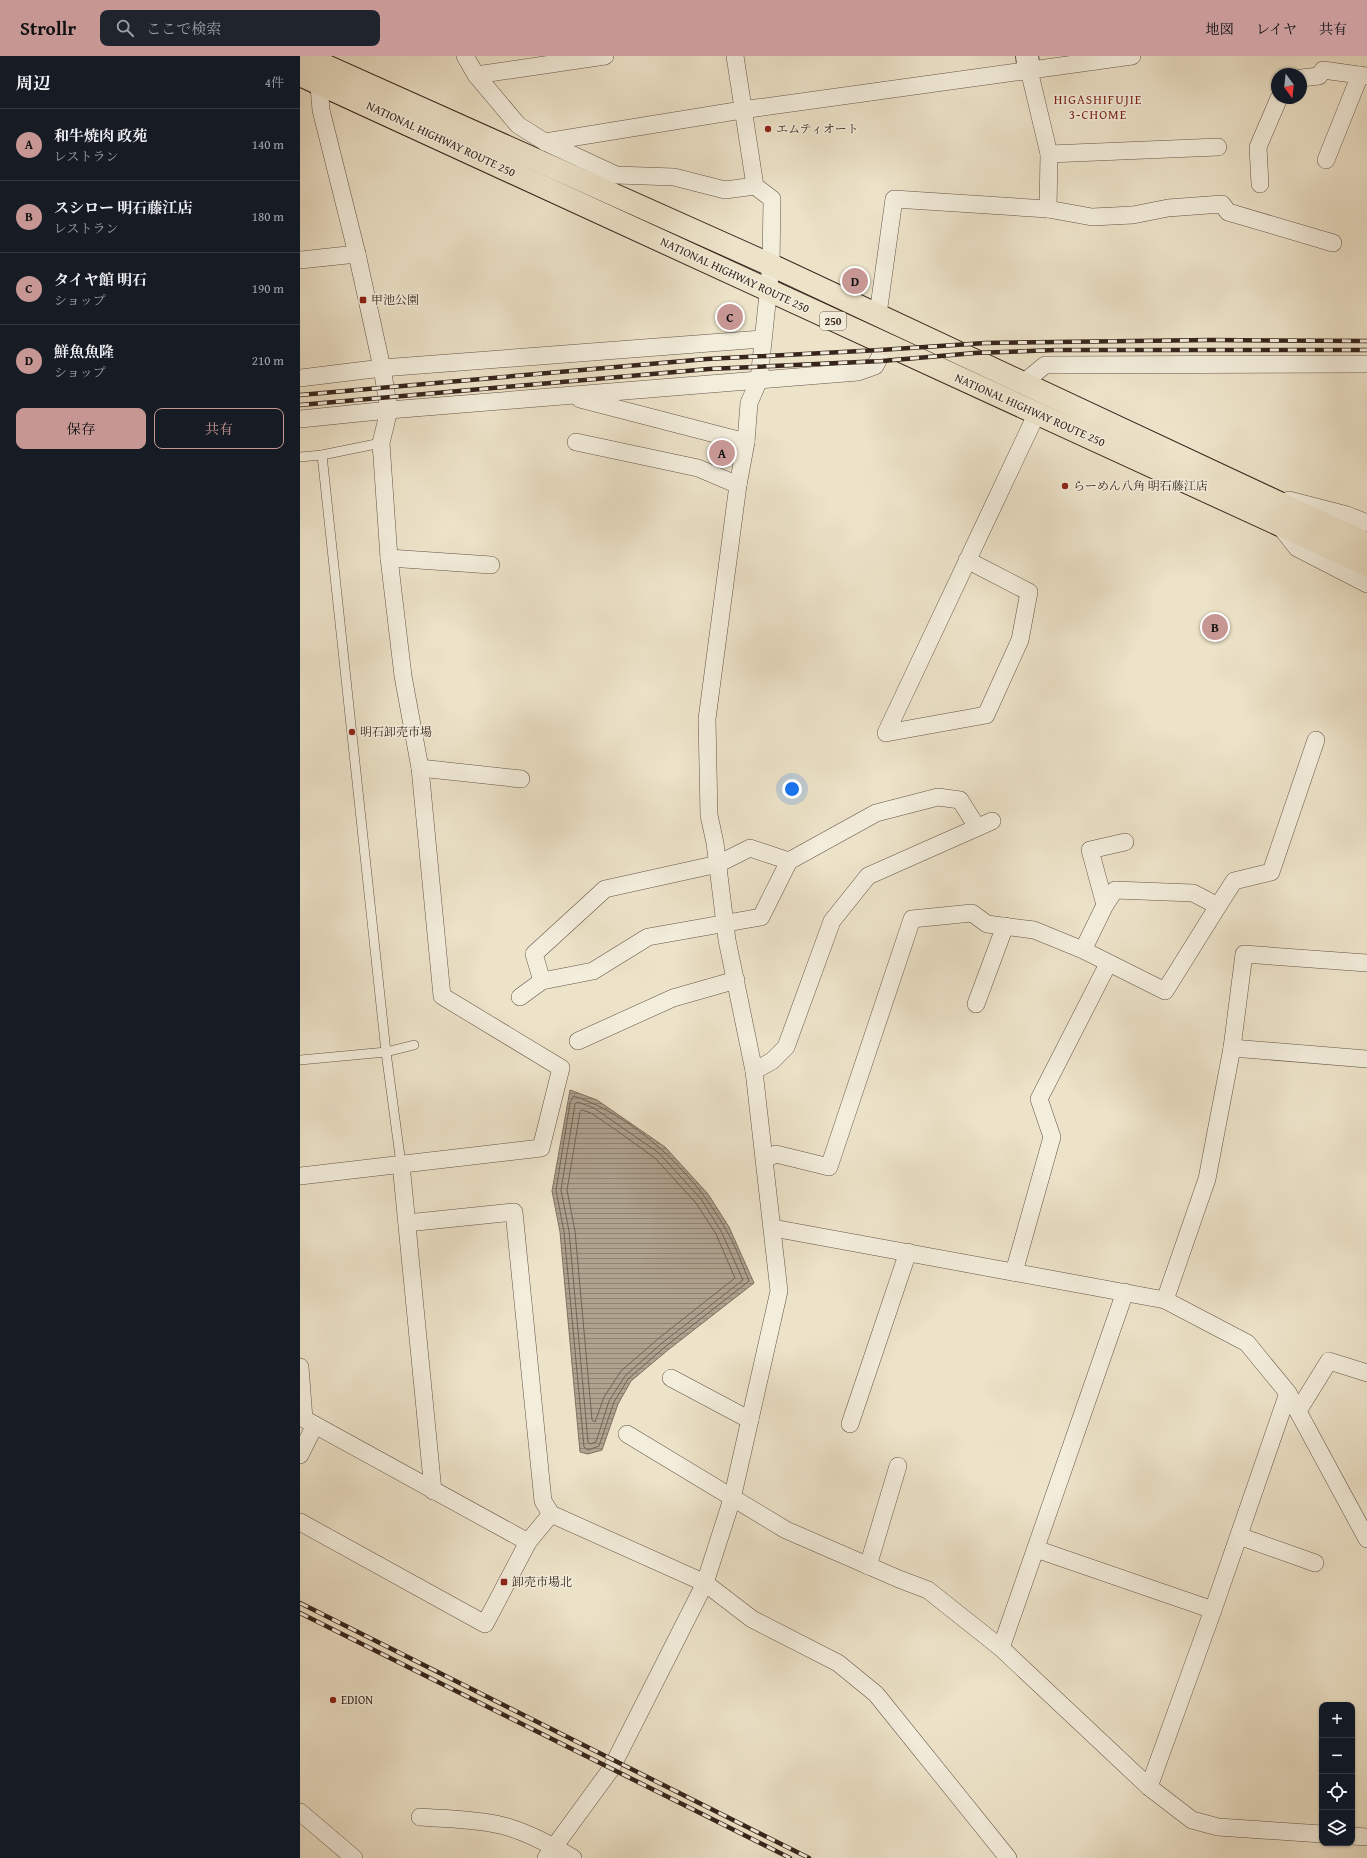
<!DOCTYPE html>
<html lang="ja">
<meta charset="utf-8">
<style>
body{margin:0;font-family:"Gentium Book Plus","Noto Serif JP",serif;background:#20242c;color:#f1f3f6}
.controls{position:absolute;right:12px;bottom:12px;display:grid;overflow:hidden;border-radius:8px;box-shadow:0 1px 3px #0004}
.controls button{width:36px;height:36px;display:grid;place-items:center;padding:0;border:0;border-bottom:1px solid #363941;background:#171b24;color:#f1f3f6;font:20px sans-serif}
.compass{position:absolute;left:971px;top:12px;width:36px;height:36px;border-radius:50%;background:#171b24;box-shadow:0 1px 3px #0004;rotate:165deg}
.you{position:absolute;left:492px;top:733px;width:14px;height:14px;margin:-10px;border:3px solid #fff;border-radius:50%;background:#1a73e8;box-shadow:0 0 0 6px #1a73e833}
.badge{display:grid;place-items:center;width:26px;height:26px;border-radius:50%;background:#c59692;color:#111;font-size:13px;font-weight:700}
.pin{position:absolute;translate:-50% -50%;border:2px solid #fff;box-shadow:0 1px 4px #0006}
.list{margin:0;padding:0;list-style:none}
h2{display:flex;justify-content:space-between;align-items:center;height:52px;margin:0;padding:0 16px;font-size:17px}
h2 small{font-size:13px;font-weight:400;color:#9ea1a6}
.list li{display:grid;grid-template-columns:26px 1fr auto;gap:12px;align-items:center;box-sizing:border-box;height:72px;padding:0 16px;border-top:1px solid #363941}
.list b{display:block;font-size:15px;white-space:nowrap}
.list p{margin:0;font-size:13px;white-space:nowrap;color:#9ea1a6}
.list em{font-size:13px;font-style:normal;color:#9ea1a6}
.actions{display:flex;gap:8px;padding:12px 16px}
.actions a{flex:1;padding:9px 0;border:1px solid #c59692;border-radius:8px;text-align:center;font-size:14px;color:#c59692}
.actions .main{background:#c59692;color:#111}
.icon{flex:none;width:22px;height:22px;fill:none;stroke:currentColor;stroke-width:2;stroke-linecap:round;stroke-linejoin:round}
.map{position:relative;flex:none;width:1067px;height:1802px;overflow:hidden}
header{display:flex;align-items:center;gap:24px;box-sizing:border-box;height:56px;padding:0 20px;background:#c59692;color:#111}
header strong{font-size:19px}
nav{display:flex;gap:22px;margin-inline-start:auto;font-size:14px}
.search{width:280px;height:36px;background:#20242c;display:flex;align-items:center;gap:10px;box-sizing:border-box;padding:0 14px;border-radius:8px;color:#9ea1a6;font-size:15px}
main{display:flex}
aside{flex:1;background:#171b24}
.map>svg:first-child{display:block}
</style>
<header>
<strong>Strollr</strong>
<div class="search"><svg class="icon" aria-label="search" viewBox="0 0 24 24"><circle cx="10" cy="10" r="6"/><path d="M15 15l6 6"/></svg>ここで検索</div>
<nav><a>地図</a><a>レイヤ</a><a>共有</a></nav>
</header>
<main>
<aside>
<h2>周辺<small>4件</small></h2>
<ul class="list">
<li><span class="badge">A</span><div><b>和牛焼肉 政苑</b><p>レストラン</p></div><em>140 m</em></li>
<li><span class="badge">B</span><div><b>スシロー 明石藤江店</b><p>レストラン</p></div><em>180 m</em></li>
<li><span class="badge">C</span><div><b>タイヤ館 明石</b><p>ショップ</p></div><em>190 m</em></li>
<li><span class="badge">D</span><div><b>鮮魚魚隆</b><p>ショップ</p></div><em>210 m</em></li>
</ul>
<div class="actions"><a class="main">保存</a><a>共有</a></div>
</aside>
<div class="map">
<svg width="1067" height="1802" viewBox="0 0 1067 1802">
<defs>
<pattern id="water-rules" width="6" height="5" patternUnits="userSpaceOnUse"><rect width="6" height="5" fill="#afa28f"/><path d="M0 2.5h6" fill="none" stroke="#8f8474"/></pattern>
</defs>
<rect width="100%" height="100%" fill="#ede3c9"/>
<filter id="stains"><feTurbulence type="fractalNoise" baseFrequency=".005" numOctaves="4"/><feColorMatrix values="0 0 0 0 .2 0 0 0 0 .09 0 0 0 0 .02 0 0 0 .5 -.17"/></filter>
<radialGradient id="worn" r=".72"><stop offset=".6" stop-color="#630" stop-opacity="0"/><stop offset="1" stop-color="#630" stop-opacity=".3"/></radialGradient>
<path fill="url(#water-rules)" stroke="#7f7061" d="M 270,1034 L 297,1044 L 365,1091 L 408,1138 L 429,1171 L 454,1227 L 368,1294 L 331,1325 L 318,1348 L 302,1394 L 288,1398 L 280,1396 L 260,1176 L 252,1135 Z"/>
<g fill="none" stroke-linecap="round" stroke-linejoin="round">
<g stroke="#736456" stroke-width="1">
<path d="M 274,1040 C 335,1060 394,1117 425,1172 C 435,1188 442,1208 449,1225 L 366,1290 L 328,1323 L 314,1346 L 299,1390 L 288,1394 L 284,1391 L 264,1176 L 256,1134 L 270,1047 Z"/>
<path d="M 278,1046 L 294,1052 L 359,1097 L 401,1143 L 421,1175 L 443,1224 L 362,1287 L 325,1320 L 309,1345 L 296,1386 L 290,1388 L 288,1386 L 269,1175 L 261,1134 L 275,1048 Z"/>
<path d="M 282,1054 L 291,1057 L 316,1074 L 355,1102 L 396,1147 L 416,1178 L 435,1222 L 359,1282 L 321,1315 L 304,1341 L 295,1366 L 292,1364 L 275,1175 L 267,1134 L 280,1056 Z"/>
</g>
<defs>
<g id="service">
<path d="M 22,399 L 86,996 L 101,1108"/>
<path d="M 0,401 L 22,399 L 81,387"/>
<path d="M 0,1004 L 86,996 L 114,989"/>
</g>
<g id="minor">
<path d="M 165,0 L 176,19 L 305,0"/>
<path d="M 729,14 L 749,98 L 918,91"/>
<path d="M 176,19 L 218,69 L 245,86 L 316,119 L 374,121 L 425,134 L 455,130"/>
<path d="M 1001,22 L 1019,20 L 1023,14 L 1067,20"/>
<path d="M 245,86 L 442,54 L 832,0"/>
<path d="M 749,98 L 748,153 L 792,161 L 833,159 L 868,152 L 922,148 L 928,156 L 1033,187"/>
<path d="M 1026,104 L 1060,19"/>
<path d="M 960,128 L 958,91 L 979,42"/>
<path d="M 0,204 L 57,198"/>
<path d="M 578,258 L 594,143 L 748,153"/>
<path d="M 0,322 L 82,312 L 462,283"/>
<path d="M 722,328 L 745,309 L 1067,308"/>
<path d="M 280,343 L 446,386"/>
<path d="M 0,363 L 89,354 L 558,316 L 575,310 L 586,289"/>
<path d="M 276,386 L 398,412 L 438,429"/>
<path d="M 989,444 L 1047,459 L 1067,467"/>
<path d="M 979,469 L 997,492 L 1067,528"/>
<path d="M 89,502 L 191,509"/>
<path d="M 667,504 L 729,536 L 720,584 L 686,659 L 586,677 L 737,357"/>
<path d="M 120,712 L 221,723"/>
<path d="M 805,849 L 790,794 L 825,786"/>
<path d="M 918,850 L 934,825 L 971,816 L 1016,684"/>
<path d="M 242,925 L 234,898 L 305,833 L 418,808 L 450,792 L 489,805 L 576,757 L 638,741 L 660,744 L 677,771"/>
<path d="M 220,941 L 242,925 L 293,915 L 348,881 L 461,861 L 489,805"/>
<path d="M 676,948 L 705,870"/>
<path d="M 278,985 L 373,942 L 436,924"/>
<path d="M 932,992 L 944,898 L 1067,907"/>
<path d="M 454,1015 L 472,1005 L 486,991 L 532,865 L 568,820 L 692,765"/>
<path d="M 465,1103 L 476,1098 L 529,1111 L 612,863 L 672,857 L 687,868 L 734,874 L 783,894 L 865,935 L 918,850 L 893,837 L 815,834 L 805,849 L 783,894"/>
<path d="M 101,1108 L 133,1435"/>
<path d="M 0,1120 L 241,1092 L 261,1012 L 142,940 L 120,712 L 103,620 L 89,502 L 81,387 L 89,354 L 82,312 L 57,198 L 21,54 L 18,18"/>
<path d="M 107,1167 L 214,1156 L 243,1445 L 251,1458 L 405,1527 L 452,1563 L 538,1607 L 576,1638 L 708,1802"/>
<path d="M 473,1172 L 865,1244 L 947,1287 L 988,1337 L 1067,1483"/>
<path d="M 714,1216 L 752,1081 L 739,1043 L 808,908"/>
<path d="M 865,1244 L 907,1123 L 932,992 L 1067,1003"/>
<path d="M 0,1311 L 4,1363 L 228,1486 L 185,1568 L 0,1466"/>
<path d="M 371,1322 L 450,1364"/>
<path d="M 998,1355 L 1029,1305 L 1067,1317"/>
<path d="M 550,1368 L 608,1196"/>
<path d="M 327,1378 L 486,1474 L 599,1523 L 628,1534 L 701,1592 L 849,1731 L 892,1764 L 918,1771 L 1022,1778"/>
<path d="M 0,1399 L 15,1369"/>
<path d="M 939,1480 L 1015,1507"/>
<path d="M 228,1486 L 251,1458"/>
<path d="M 736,1493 L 913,1554"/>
<path d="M 568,1510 L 598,1410"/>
<path d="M 701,1592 L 825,1236"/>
<path d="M 849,1731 L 913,1554 L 988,1337"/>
<path d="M 0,1756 L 54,1802"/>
<path d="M 120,1761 C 146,1763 174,1763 200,1769 C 223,1774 253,1790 273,1802"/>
<path d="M 1052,1780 L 1067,1781"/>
<path d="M 246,1802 L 311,1713 L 405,1527 L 432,1443 L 479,1235 L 454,1015 L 427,884 L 415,787 L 409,759 L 407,663 L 438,429 L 446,386 L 449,347 L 459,324 L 471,209 L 472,143 L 455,130 L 435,0"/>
</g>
<path id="tertiary" d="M 727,0 L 729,14"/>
<g id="trunk">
<path d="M 4,0 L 471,209 L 1067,488"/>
<path d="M 0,19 L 1067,509"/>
</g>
</defs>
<use href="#service" stroke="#645448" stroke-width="10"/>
<use href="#minor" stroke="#645448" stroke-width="18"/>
<use href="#tertiary" stroke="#645448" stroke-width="24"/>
<use href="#trunk" stroke="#37251d" stroke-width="24"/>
<use href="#service" stroke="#f3eddc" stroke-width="9"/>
<use href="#minor" stroke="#f3eddc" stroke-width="17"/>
<use href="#tertiary" stroke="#f3eddc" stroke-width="22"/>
<use href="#trunk" stroke="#ede3c9" stroke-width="22"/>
<defs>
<g id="rail">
<path d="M 0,339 L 407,303 L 580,294 L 685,287 L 911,284 L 1067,285"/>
<path d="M 0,349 L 409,313 L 582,305 L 675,297 L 756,294 L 1067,294"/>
<path d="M 0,1547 L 509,1802"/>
<path d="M 0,1557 L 490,1802"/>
</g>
</defs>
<use href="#rail" stroke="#37251d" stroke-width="4.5"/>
<use href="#rail" stroke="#f3eddc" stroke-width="3" stroke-dasharray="9" stroke-linecap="butt"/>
</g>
<g fill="#8f2418" stroke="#f3eddc" stroke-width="1.5">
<circle cx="468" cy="73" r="4"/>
<rect x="59" y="240" width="8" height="8" rx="2"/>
<circle cx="765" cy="430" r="4"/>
<circle cx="52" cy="676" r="4"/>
<rect x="200" y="1522" width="8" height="8" rx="2"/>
<circle cx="33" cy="1644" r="4"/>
</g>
<g text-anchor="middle" stroke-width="3" stroke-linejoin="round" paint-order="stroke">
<rect fill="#f3eddc" stroke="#6f6156" stroke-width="1" x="520" y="256" width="26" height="18" rx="3"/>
<g font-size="11" font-weight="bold" fill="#37251d">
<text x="533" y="269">250</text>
</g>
<g font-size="12" fill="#37251d" stroke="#f3eddc" text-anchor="start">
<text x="476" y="77">エムティオート</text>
<text x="71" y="248">甲池公園</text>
<text x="773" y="434">らーめん八角 明石藤江店</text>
<text x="60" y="680">明石卸売市場</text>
<text x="212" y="1530">卸売市場北</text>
<text x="41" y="1648">EDION</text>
</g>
<g font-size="12" fill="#37251d" stroke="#f3eddc">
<text transform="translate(141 83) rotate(25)" y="4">NATIONAL HIGHWAY ROUTE 250</text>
<text transform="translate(435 219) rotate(25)" y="4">NATIONAL HIGHWAY ROUTE 250</text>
<text transform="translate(730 354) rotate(24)" y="4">NATIONAL HIGHWAY ROUTE 250</text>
</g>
<g font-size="13" letter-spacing="1" fill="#7a1f14" stroke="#f3eddc">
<text x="798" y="48">HIGASHIFUJIE<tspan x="798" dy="15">3-CHOME</tspan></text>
</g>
</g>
<rect width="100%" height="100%" filter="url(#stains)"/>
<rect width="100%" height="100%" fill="url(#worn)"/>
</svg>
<div class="controls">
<button>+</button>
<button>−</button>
<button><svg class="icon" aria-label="locate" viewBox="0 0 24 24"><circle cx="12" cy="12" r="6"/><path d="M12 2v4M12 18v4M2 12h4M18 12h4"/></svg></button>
<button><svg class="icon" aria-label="layers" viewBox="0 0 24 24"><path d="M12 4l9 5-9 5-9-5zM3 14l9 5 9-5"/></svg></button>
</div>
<svg class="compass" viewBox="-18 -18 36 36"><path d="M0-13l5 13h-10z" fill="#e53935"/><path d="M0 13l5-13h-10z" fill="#9ea1a6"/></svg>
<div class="you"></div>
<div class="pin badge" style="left:422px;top:397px">A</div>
<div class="pin badge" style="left:915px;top:571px">B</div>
<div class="pin badge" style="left:430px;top:261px">C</div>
<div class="pin badge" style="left:555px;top:225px">D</div>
</div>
</main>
